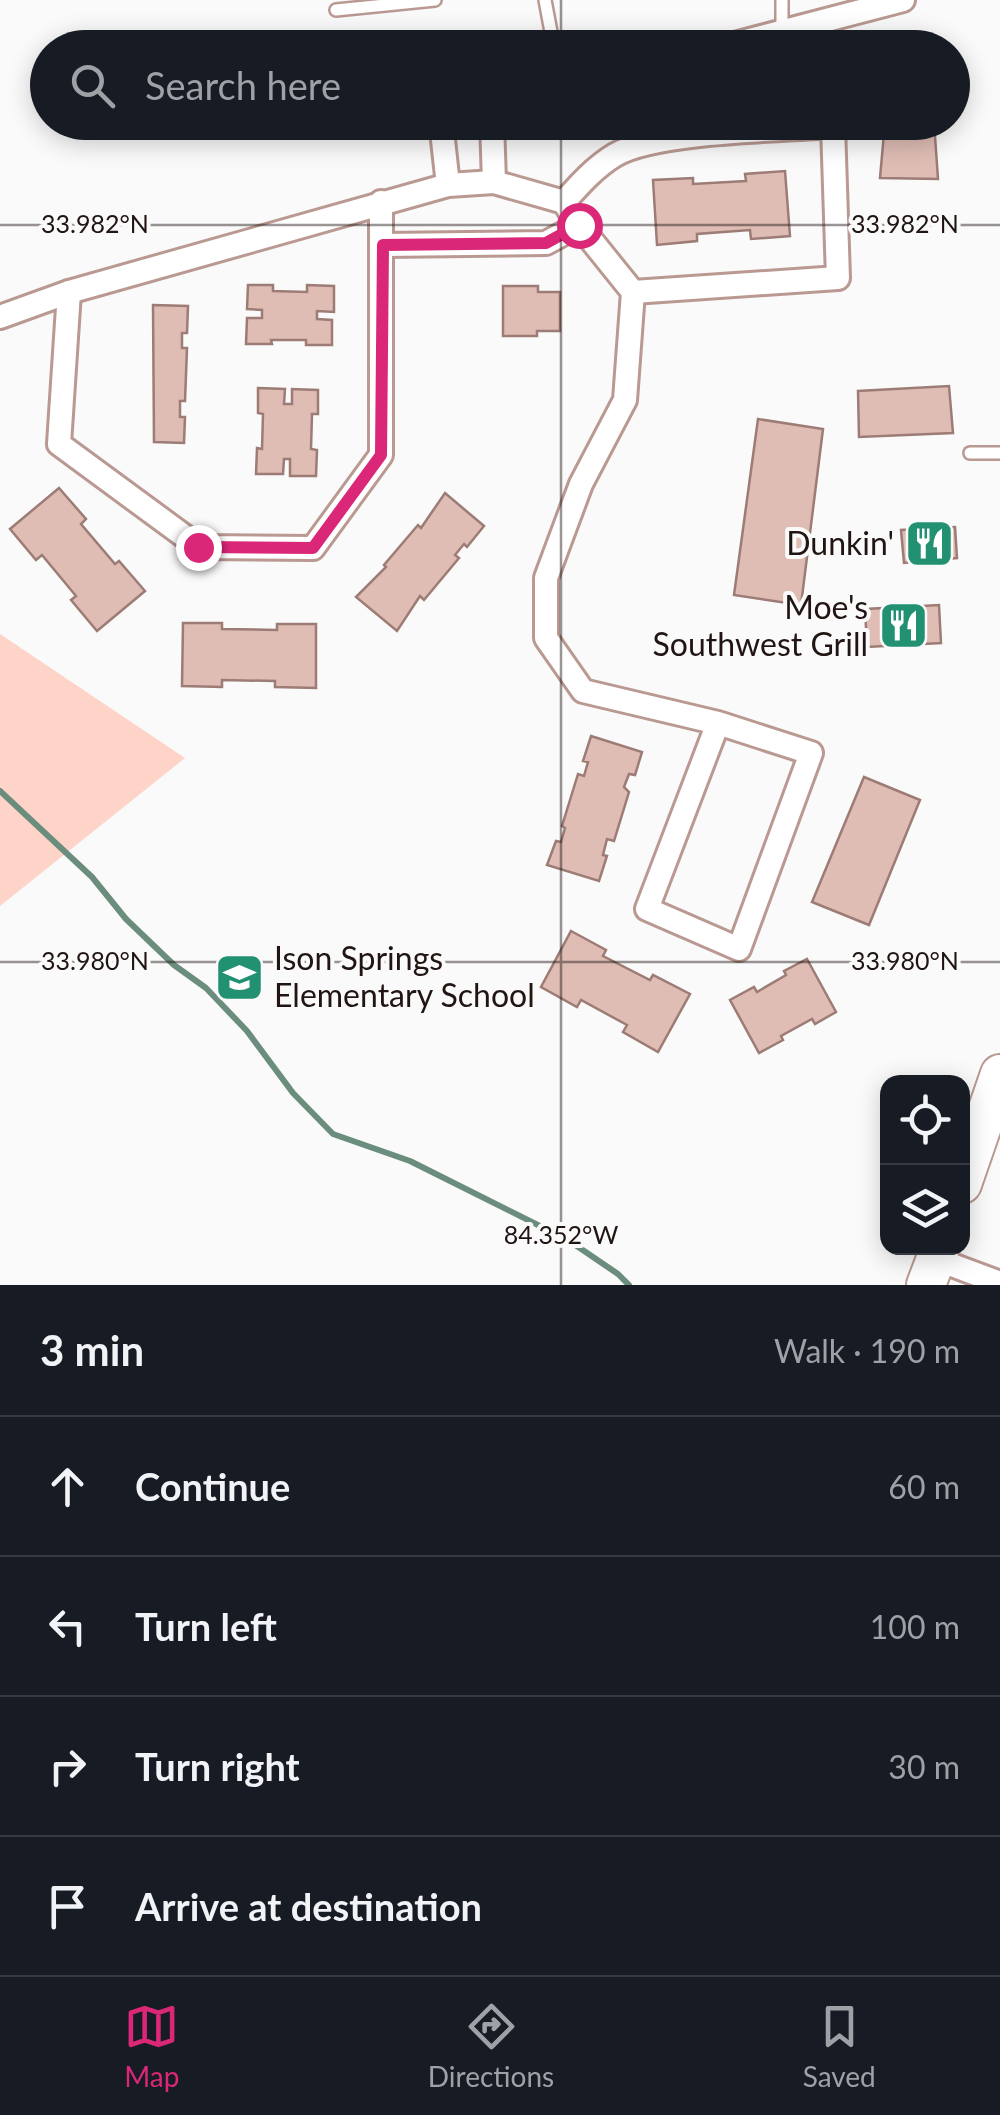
<!DOCTYPE html>
<meta charset="utf-8">
<style>
body{margin:0;font-family:Lato,sans-serif;background:#242831;color:#f1f3f6}
.controls{position:absolute;right:30px;bottom:30px;display:grid;overflow:hidden;border-radius:20px;box-shadow:0 5px 25px #0003}
.controls button{width:90px;height:90px;display:grid;place-items:center;padding:0;border:0;border-bottom:2px solid #363941;background:#171b24;color:#f1f3f6;font:50px sans-serif}
.stop{position:absolute;width:30px;height:30px;margin:-22px;border:8px solid #db2777;border-radius:50%;background:#fff}
.stop.end{background:#db2777;border-color:#fff;box-shadow:0 2px 10px #0008}
.list{margin:0;padding:0;list-style:none}
h2{display:flex;justify-content:space-between;align-items:center;height:130px;margin:0;padding:0 40px;font-size:42px}
h2 small{font-size:32px;font-weight:400;color:#9ea1a6}
.list li{display:grid;grid-template-columns:65px 1fr auto;gap:30px;align-items:center;box-sizing:border-box;height:140px;padding:0 40px;border-top:2px solid #363941}
.list b{display:block;font-size:38px;white-space:nowrap}
.list em{font-size:32px;font-style:normal;color:#9ea1a6}
.icon{flex:none;width:55px;height:55px;fill:none;stroke:currentColor;stroke-width:2;stroke-linecap:round;stroke-linejoin:round}
.map{position:relative;flex:none;width:1000px;height:1285px;overflow:hidden}
.search{position:absolute;background:#171b24;box-shadow:0 5px 25px #0003;left:30px;right:30px;top:30px;height:110px;display:flex;align-items:center;gap:25px;box-sizing:border-box;padding:0 35px;border-radius:55px;color:#9ea1a6;font-size:38px}
.sheet{height:690px;background:#171b24}
nav{display:flex;justify-content:space-around;align-items:center;box-sizing:border-box;height:140px;border-top:2px solid #363941;background:#171b24;font-size:28px;color:#9ea1a6}
nav a{display:grid;justify-items:center;gap:5px}
nav .on{color:#db2777}
.map>svg:first-child{display:block}
</style>
<div class="map">
<svg width="1000" height="1285" viewBox="0 0 1000 1285">
<rect width="100%" height="100%" fill="#fafafa"/>
<path fill="#fed4c9" d="M 0,634 L 185,758 L 0,906 Z"/>
<g fill="none" stroke-linecap="round" stroke-linejoin="round">
<path stroke="#6b8d7e" stroke-width="6" d="M 0,791 L 92,877 L 126,919 L 174,965 L 206,988 L 247,1031 L 293,1093 L 333,1134 L 410,1161 L 568,1240 L 618,1274 L 629,1285"/>
</g>
<g fill="#dfbdb5" stroke="#9c7c75" stroke-width="2.5">
<path d="M 885,122 L 934,122 L 938,179 L 880,178 Z"/>
<path d="M 785,171 L 790,236 L 751,239 L 750,230 L 697,234 L 697,241 L 657,245 L 653,180 L 693,178 L 693,184 L 746,181 L 745,174 Z"/>
<path d="M 248,285 L 273,285 L 273,291 L 307,292 L 307,285 L 334,286 L 334,312 L 317,311 L 317,319 L 332,320 L 332,345 L 306,345 L 306,340 L 271,340 L 272,344 L 246,344 L 247,318 L 262,318 L 262,310 L 247,309 Z"/>
<path d="M 503,286 L 538,286 L 538,292 L 560,292 L 560,331 L 537,331 L 537,336 L 503,336 Z"/>
<path d="M 153,305 L 188,306 L 187,333 L 182,333 L 182,348 L 187,348 L 185,401 L 180,401 L 180,417 L 185,417 L 184,443 L 154,442 Z"/>
<path d="M 949,386 L 953,433 L 859,437 L 858,391 Z"/>
<path d="M 258,388 L 285,389 L 284,404 L 292,404 L 292,389 L 318,390 L 318,414 L 312,414 L 311,449 L 317,450 L 316,476 L 290,476 L 290,459 L 284,459 L 283,474 L 256,474 L 257,448 L 262,449 L 263,414 L 258,413 Z"/>
<path d="M 758,419 L 823,429 L 801,605 L 734,595 Z"/>
<path d="M 59,488 L 86,519 L 81,524 L 115,564 L 119,561 L 145,591 L 97,631 L 71,600 L 76,596 L 42,555 L 36,560 L 10,529 Z"/>
<path d="M 445,493 L 484,526 L 467,547 L 464,544 L 455,555 L 459,558 L 424,600 L 420,596 L 397,631 L 356,597 L 386,567 L 384,565 L 418,525 L 421,528 Z"/>
<path d="M 955,527 L 957,558 L 904,563 L 901,530 Z"/>
<path d="M 939,605 L 941,643 L 867,647 L 865,609 Z"/>
<path d="M 183,623 L 222,623 L 222,629 L 277,630 L 277,624 L 316,624 L 316,688 L 275,687 L 275,681 L 222,680 L 222,687 L 182,686 Z"/>
<path d="M 591,736 L 642,752 L 635,775 L 629,774 L 624,787 L 629,792 L 614,841 L 607,839 L 603,855 L 607,856 L 599,881 L 547,865 L 556,841 L 561,842 L 565,828 L 562,826 L 578,774 L 584,776 L 588,762 L 583,761 Z"/>
<path d="M 864,777 L 920,800 L 869,925 L 812,902 Z"/>
<path d="M 571,931 L 606,950 L 603,956 L 650,980 L 653,975 L 690,994 L 658,1052 L 623,1032 L 627,1025 L 581,1000 L 577,1007 L 541,987 Z"/>
<path d="M 807,959 L 836,1012 L 815,1024 L 812,1019 L 781,1036 L 783,1040 L 759,1053 L 730,1000 L 754,987 L 757,992 L 786,975 L 784,971 Z"/>
</g>
<g fill="none" stroke-linecap="round" stroke-linejoin="round">
<defs>
<g id="lane">
<path d="M 545,0 L 554,48"/>
<path d="M 336,10 L 435,0"/>
<path d="M 782,31 L 782,0"/>
<path d="M 970,453 L 1000,453"/>
</g>
<g id="street">
<path d="M 719,48 L 903,0"/>
<path d="M 441,122 L 448,185"/>
<path d="M 492,122 L 494,182"/>
<path d="M 564,202 C 579,185 595,167 615,155 C 656,131 781,130 833,126 L 838,278 L 633,292"/>
<path d="M 383,245 L 546,243 L 579,225 L 633,292 L 625,400 L 581,484 L 546,578 L 546,638 L 583,691 L 718,723 L 811,753 L 739,949 L 647,909 L 718,723"/>
<path d="M 69,292 L 59,444 L 199,547 L 313,548 L 381,455 L 381,202"/>
<path d="M 0,317 L 69,292 L 448,185 L 494,182 L 564,202 L 572,215"/>
<path d="M 936,1259 L 1000,1283"/>
</g>
<g id="primary">
<path d="M 962,1184 L 1000,1074"/>
<path d="M 926,1285 L 940,1248"/>
</g>
</defs>
<use href="#lane" stroke="#b99991" stroke-width="16"/>
<use href="#street" stroke="#b99991" stroke-width="28"/>
<use href="#primary" stroke="#b99991" stroke-width="42"/>
<use href="#lane" stroke="#fff" stroke-width="11"/>
<use href="#street" stroke="#fff" stroke-width="22"/>
<use href="#primary" stroke="#fff" stroke-width="38"/>
</g>
<g fill="none" stroke-linecap="round" stroke-linejoin="round">
<path stroke="#db2777" stroke-width="12" d="M 198,547 L 313,548 L 381,455 L 383,245 L 546,243 L 579,225"/>
</g>
<path fill="none" stroke="#201512" stroke-width="2.5" stroke-opacity="0.45" d="M 561,0 L 561,48M 561,122 L 561,1285M 0,225 L 1000,225M 0,962 L 1000,962"/>
<defs>
<symbol id="restaurant-square" viewBox="-11 -11 22 22"><rect x="-9" y="-9" width="18" height="18" rx="4" fill="#229171" stroke="#fafafa"/><path d="M-5-6h1v4h1v-4h1v4h1v-4h1v5L-1.5 .5V6h-2V.5L-5-1ZM5-6V6H3V1.5H1.5Q1.5-4 5-6Z" fill="#fff"/></symbol>
<symbol id="school-square" viewBox="-11 -11 22 22"><rect x="-9" y="-9" width="18" height="18" rx="4" fill="#229171" stroke="#fafafa"/><path d="M0-5L7-2L0 1L-7-2ZM-4 1L0 2.5L4 1V4Q0 6-4 4Z" fill="#fff"/></symbol>
</defs>
<g fill-rule="evenodd">
<use href="#restaurant-square" x="902" y="516" width="55" height="55"/>
<use href="#restaurant-square" x="876" y="598" width="55" height="55"/>
<use href="#school-square" x="212" y="950" width="55" height="55"/>
</g>
<g text-anchor="middle" stroke-width="8" stroke-linejoin="round" paint-order="stroke">
<g font-size="32" fill="#201512" stroke="#fafafa" text-anchor="end">
<text x="894" y="555">Dunkin'</text>
<text x="868" y="619">Moe's<tspan x="868" dy="37">Southwest Grill</tspan></text>
<text x="274" y="970" text-anchor="start">Ison Springs<tspan x="274" dy="37">Elementary School</tspan></text>
</g>
</g>
<g font-size="25" text-anchor="middle" fill="#201512" stroke="#fafafa" stroke-width="8" stroke-linejoin="round" paint-order="stroke">
<text x="95" y="233">33.982°N</text>
<text x="905" y="233">33.982°N</text>
<text x="95" y="970">33.980°N</text>
<text x="905" y="970">33.980°N</text>
<text x="561" y="1244">84.352°W</text>
</g>
</svg>
<div class="controls">
<button><svg class="icon" aria-label="locate" viewBox="0 0 24 24"><circle cx="12" cy="12" r="6"/><path d="M12 2v4M12 18v4M2 12h4M18 12h4"/></svg></button>
<button><svg class="icon" aria-label="layers" viewBox="0 0 24 24"><path d="M12 4l9 5-9 5-9-5zM3 14l9 5 9-5"/></svg></button>
</div>
<div class="stop" style="left:579px;top:225px"></div>
<div class="stop end" style="left:198px;top:547px"></div>
<div class="search"><svg class="icon" aria-label="search" viewBox="0 0 24 24"><circle cx="10" cy="10" r="6"/><path d="M15 15l6 6"/></svg>Search here</div>
</div>
<section class="sheet">
<h2>3 min<small>Walk · 190 m</small></h2>
<ul class="list">
<li><svg class="icon" aria-label="ahead" viewBox="0 0 24 24"><path d="M12 20V5M6 11l6-6 6 6"/></svg><div><b>Continue</b></div><em>60 m</em></li>
<li><svg class="icon" aria-label="left" viewBox="0 0 24 24"><path d="M17 20v-9H6M10 6l-5 5 5 5"/></svg><div><b>Turn left</b></div><em>100 m</em></li>
<li><svg class="icon" aria-label="right" viewBox="0 0 24 24"><path d="M7 20v-9h11M14 6l5 5-5 5"/></svg><div><b>Turn right</b></div><em>30 m</em></li>
<li><svg class="icon" aria-label="arrive" viewBox="0 0 24 24"><path d="M6 21V4h12l-3 4 3 4H6"/></svg><div><b>Arrive at destination</b></div></li>
</ul>
</section>
<nav>
<a class="on"><svg class="icon" aria-label="map" viewBox="0 0 24 24"><path d="M3 6l6-2 6 2 6-2v14l-6 2-6-2-6 2zM9 4v14M15 6v14"/></svg>Map</a>
<a><svg class="icon" aria-label="directions" viewBox="0 0 24 24"><path d="M12 3l9 9-9 9-9-9zM9 14v-3h6M13 9l2 2-2 2"/></svg>Directions</a>
<a><svg class="icon" aria-label="saved" viewBox="0 0 24 24"><path d="M7 4h10v16l-5-4-5 4z"/></svg>Saved</a>
</nav>
